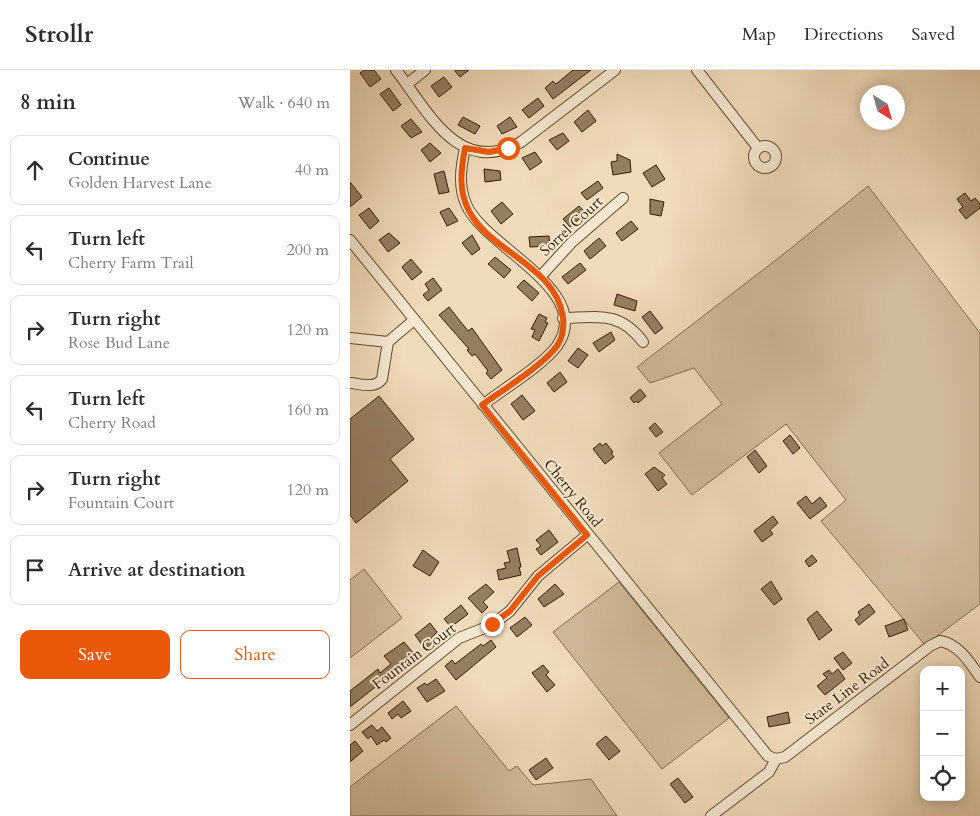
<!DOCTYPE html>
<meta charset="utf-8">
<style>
body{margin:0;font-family:Cardo,serif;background:#f7f7f7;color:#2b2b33}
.controls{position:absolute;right:15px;bottom:15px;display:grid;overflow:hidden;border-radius:10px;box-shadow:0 2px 12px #0003}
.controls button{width:45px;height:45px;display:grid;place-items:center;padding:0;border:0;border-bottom:1px solid #e1e1e2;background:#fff;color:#2b2b33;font:25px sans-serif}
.compass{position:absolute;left:510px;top:15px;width:45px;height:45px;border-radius:50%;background:#fff;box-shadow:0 2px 12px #0003;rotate:143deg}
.stop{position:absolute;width:15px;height:15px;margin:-11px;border:4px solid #ea580c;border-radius:50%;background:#fff}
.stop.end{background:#ea580c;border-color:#fff;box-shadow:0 1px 5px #0008}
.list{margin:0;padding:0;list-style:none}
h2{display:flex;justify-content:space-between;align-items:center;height:65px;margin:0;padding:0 20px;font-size:21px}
h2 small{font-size:16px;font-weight:400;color:#7c7c81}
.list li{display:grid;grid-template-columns:32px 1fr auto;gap:15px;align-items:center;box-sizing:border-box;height:70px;margin:0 10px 10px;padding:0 10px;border:1px solid #e1e1e2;border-radius:10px}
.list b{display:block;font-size:19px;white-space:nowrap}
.list p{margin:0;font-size:16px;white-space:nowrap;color:#7c7c81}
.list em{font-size:16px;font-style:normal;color:#7c7c81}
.actions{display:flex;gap:10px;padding:15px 20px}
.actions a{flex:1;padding:11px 0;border:1px solid #ea580c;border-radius:10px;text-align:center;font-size:18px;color:#ea580c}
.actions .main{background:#ea580c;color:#fff}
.icon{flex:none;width:28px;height:28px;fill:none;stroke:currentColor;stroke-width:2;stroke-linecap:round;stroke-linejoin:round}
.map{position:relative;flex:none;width:630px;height:746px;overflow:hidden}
header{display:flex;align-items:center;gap:30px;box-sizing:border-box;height:70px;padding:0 25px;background:#fff;border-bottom:1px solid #e1e1e2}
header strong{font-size:24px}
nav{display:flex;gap:28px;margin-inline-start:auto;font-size:18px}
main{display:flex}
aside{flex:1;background:#fff}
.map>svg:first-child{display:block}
</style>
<header>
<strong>Strollr</strong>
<nav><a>Map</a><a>Directions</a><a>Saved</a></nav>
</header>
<main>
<aside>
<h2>8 min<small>Walk · 640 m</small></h2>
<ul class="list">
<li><svg class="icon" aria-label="ahead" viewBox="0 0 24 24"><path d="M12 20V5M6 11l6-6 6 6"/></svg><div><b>Continue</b><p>Golden Harvest Lane</p></div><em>40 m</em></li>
<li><svg class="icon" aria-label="left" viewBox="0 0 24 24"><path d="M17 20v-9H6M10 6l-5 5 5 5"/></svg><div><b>Turn left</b><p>Cherry Farm Trail</p></div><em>200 m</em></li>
<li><svg class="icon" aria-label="right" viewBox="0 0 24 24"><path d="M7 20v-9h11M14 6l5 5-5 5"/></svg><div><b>Turn right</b><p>Rose Bud Lane</p></div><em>120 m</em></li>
<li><svg class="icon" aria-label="left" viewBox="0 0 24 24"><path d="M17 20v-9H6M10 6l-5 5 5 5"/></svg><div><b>Turn left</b><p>Cherry Road</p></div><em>160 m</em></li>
<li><svg class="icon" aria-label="right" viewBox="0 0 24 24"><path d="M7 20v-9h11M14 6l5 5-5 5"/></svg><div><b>Turn right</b><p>Fountain Court</p></div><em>120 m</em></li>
<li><svg class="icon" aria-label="arrive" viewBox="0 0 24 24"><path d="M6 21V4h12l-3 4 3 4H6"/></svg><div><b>Arrive at destination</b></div></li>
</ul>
<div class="actions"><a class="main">Save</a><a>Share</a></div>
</aside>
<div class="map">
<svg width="630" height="746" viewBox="0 0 630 746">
<rect width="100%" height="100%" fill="#f0dbba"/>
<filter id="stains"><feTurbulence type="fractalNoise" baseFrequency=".004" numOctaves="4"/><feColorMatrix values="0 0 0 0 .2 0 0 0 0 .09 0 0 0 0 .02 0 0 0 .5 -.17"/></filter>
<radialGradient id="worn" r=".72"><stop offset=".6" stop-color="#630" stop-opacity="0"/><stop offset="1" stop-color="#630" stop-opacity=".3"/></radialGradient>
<g fill="#d0bb9a" stroke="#826c4d">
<path d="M 518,116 L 630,263 L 630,534 L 575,575 L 471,451 L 496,430 L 436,354 L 342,425 L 309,383 L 372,334 L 344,298 L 300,313 L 287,297 L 435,183 Z"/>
<path d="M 14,499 L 52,548 L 0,588 L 0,510 Z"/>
<path d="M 269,512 L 379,648 L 312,699 L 203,562 Z"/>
<path d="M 106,636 L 159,701 L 167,696 L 183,715 L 241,709 L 267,746 L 0,746 L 0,717 Z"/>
</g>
<g fill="#957f61" stroke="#331c00">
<path d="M 14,0 L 24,0 L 31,9 L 20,17 L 10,3 Z"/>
<path d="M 104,0 L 119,0 L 110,7 Z"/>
<path d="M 223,0 L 241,0 L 203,29 L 195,18 L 203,11 L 206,14 Z"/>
<path d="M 94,7 L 102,17 L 89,27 L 81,16 Z"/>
<path d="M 39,18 L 51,35 L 43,41 L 30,24 Z"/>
<path d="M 188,28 L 194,36 L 179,48 L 172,40 Z"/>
<path d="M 238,40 L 246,51 L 232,62 L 224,52 Z"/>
<path d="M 113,47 L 130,56 L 125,64 L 108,55 Z"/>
<path d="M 160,47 L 167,57 L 152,64 L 147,56 Z"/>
<path d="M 61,49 L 72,62 L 61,68 L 51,56 Z"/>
<path d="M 213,63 L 219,71 L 207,80 L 199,70 Z"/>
<path d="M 80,73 L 91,83 L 80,92 L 71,80 Z"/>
<path d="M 185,82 L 192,92 L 180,100 L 172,88 Z"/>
<path d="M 267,84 L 280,90 L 281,102 L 263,105 L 261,92 L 267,91 Z"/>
<path d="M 306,95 L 315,109 L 302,117 L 293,103 Z"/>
<path d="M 134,99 L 150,101 L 151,110 L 135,112 Z"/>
<path d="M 94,101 L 99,122 L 89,124 L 84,104 Z"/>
<path d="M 248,111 L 253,118 L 237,130 L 231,123 Z"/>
<path d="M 0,112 L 12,127 L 0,137 Z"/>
<path d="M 615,123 L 621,131 L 625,128 L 630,134 L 630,138 L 616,149 L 609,140 L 613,137 L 607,129 Z"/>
<path d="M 300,129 L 314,132 L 311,146 L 300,144 Z"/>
<path d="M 152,132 L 163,144 L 151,154 L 141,141 Z"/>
<path d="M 229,136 L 236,143 L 220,157 L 213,149 Z"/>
<path d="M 19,138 L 29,151 L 20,159 L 9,145 Z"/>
<path d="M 99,138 L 108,151 L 97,156 L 90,142 Z"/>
<path d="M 281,151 L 288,159 L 272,171 L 266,163 Z"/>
<path d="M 39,163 L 50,173 L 38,182 L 29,170 Z"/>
<path d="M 122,165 L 130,179 L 122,185 L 112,173 Z"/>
<path d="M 199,166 L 200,176 L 180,177 L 179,167 Z"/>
<path d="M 249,168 L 256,176 L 240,189 L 234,181 Z"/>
<path d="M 145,187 L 161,200 L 154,208 L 138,194 Z"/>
<path d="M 61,189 L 72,202 L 62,210 L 52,197 Z"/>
<path d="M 230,193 L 236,200 L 218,214 L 212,207 Z"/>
<path d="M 83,208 L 92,220 L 78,231 L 73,225 L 79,220 L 75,214 Z"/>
<path d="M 174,210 L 189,223 L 182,231 L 167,217 Z"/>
<path d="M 267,224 L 287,231 L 285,241 L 264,235 Z"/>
<path d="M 99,237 L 118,261 L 122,258 L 152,300 L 141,309 L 136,303 L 138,301 L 125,284 L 122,286 L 117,280 L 119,279 L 89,245 Z"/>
<path d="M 300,241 L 313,258 L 305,264 L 292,247 Z"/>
<path d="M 189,244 L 197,248 L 195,252 L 198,253 L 189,271 L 182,267 L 185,260 L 181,259 Z"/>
<path d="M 261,262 L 265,270 L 249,282 L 243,273 Z"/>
<path d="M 228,278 L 238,285 L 228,298 L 218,291 Z"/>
<path d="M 210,302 L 217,312 L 204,322 L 197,313 Z"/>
<path d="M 290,319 L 296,326 L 288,333 L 286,331 L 284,333 L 280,328 Z"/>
<path d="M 172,325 L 185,341 L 173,350 L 161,334 Z"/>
<path d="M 29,326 L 64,369 L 40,389 L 58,411 L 6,453 L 0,445 L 0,349 Z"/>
<path d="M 305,353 L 313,362 L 306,367 L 299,358 Z"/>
<path d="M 440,365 L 450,378 L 443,384 L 433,371 Z"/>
<path d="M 250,373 L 252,376 L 256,373 L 263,382 L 261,383 L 264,387 L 255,394 L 243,379 Z"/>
<path d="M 405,380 L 417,396 L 409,403 L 397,387 Z"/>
<path d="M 304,397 L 315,405 L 312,408 L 317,414 L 308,421 L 295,404 Z"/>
<path d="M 456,426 L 462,434 L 470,427 L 477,436 L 460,449 L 447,433 Z"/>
<path d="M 423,446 L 428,453 L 420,460 L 423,464 L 412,472 L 404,461 Z"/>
<path d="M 199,460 L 208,472 L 191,485 L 186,479 L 191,476 L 186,470 Z"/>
<path d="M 167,478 L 171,497 L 169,497 L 171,505 L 149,510 L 147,500 L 156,498 L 154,493 L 160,492 L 157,481 Z"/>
<path d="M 73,480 L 89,492 L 80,506 L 63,496 Z"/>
<path d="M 462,485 L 467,491 L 459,497 L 455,491 Z"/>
<path d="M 421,511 L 432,529 L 424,535 L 411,519 Z"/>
<path d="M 136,514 L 144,522 L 133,532 L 138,537 L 132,543 L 118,528 Z"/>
<path d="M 205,514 L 214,524 L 194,537 L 188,529 Z"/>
<path d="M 519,534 L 525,542 L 509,555 L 505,550 L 510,545 L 508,542 Z"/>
<path d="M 111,535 L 118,544 L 101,557 L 94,549 Z"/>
<path d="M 467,541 L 482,560 L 469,570 L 457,549 Z"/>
<path d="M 175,547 L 182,555 L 167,567 L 160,558 Z"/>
<path d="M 554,549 L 558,560 L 539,567 L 535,556 Z"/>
<path d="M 80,553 L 87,562 L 80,570 L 82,573 L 75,579 L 65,565 Z"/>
<path d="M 141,570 L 146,577 L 106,610 L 95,596 L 102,590 L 105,594 L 131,574 L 133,576 Z"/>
<path d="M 54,572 L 64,584 L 60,587 L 61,589 L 0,637 L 0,621 L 28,599 L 30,603 L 41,594 L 34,586 Z"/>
<path d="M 493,582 L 502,593 L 493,600 L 484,588 Z"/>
<path d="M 193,595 L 199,602 L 196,605 L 205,615 L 197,622 L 182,603 Z"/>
<path d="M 488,599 L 495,609 L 475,625 L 467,616 L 477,608 L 473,604 L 479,600 L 482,604 Z"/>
<path d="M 86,609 L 95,621 L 77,632 L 67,618 L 75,613 L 77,615 Z"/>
<path d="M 53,631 L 61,641 L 51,648 L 48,644 L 42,649 L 38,643 Z"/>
<path d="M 438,642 L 440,653 L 419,657 L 417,647 Z"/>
<path d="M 22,655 L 27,661 L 32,657 L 41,668 L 36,672 L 34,670 L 27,675 L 21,666 L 18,669 L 12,662 Z"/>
<path d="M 256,666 L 270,681 L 259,690 L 246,674 Z"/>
<path d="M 5,671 L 13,681 L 0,692 L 0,675 Z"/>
<path d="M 196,688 L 203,698 L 186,710 L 179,700 Z"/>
<path d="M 328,708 L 343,727 L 335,733 L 320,714 Z"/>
</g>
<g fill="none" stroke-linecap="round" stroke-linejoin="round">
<defs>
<g id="minor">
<path d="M 46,0 C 78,41 109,108 171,72 L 265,0"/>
<path d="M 347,0 L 408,78"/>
<path d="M 57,14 L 75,0"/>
<circle cx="415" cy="87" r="11"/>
<path d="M 115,78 C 111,97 108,115 116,134 C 133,177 246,220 207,276 C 192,296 153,319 133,335"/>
<path d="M 0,170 L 418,686 L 426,689 L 435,687 L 580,576 L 590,571 C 609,574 620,593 630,607"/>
<path d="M 191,206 L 222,172 L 273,128"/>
<path d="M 213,248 C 248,247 270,241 293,272"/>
<path d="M 0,268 L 38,272"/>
<path d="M 0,313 C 11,314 25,319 32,309 L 38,272 L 64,250"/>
<path d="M 0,655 L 109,568 L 142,555 L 160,541 L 188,506 L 237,465"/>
<path d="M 361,746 L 419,702 L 426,689"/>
</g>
</defs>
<use href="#minor" stroke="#624c2e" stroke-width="12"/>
<use href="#minor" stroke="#f5e8d2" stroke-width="10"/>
</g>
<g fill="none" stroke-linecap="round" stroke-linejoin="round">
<path stroke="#ea580c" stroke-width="6" d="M 142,554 L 160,541 L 188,506 L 237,465 L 132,335 C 154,319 192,296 207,276 C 213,267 214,257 213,247 C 205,195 141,183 119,141 C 108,120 111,100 115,78 L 139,82 L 158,78"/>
</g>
<g text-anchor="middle" stroke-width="4" stroke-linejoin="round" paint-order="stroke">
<g font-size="15" fill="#331c00" stroke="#f5e8d2">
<text transform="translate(221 156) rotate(-43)" y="5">Sorrel Court</text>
<text transform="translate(223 423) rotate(51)" y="5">Cherry Road</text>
<text transform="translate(64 586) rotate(-37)" y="5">Fountain Court</text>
<text transform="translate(497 621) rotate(-37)" y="5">State Line Road</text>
</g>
</g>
<rect width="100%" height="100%" filter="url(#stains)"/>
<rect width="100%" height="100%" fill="url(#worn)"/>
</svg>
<div class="controls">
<button>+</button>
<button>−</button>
<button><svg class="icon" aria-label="locate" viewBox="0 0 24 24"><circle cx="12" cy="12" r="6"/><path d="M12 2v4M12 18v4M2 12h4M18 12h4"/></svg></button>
</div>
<svg class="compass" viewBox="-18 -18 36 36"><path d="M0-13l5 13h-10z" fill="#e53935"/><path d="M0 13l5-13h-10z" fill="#7c7c81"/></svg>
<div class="stop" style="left:158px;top:78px"></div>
<div class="stop end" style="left:142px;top:554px"></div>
</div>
</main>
